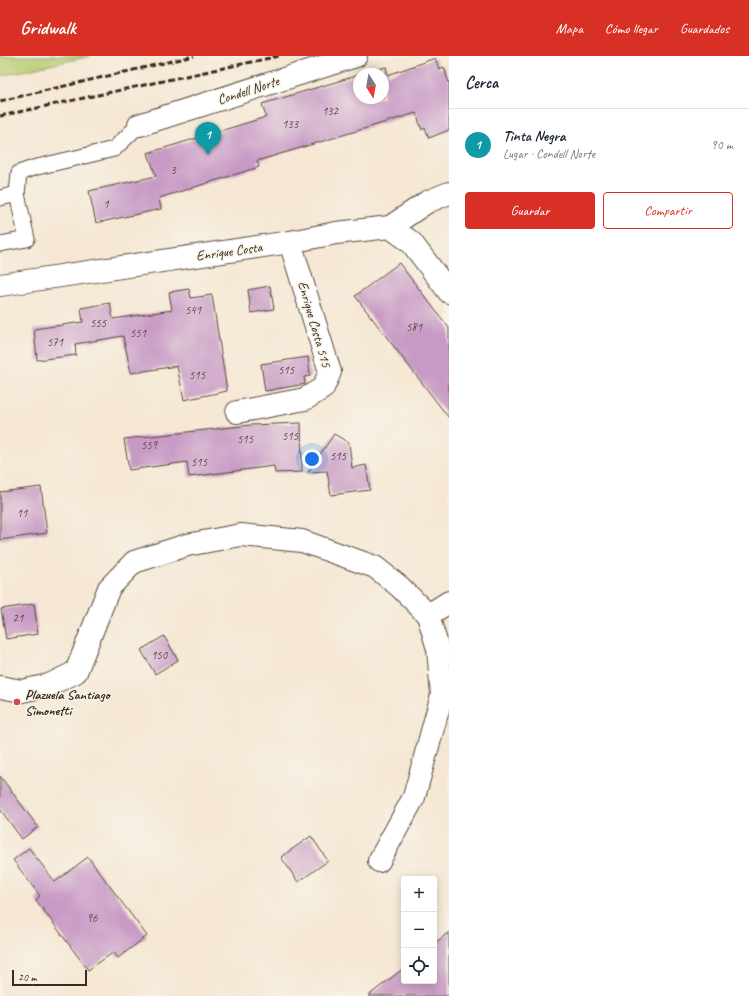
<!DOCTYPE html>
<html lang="es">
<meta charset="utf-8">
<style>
body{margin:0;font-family:Caveat,sans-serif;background:#f2f2f3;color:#1f2937}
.controls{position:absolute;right:12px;bottom:12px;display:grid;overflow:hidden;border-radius:4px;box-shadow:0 2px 10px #0003}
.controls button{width:36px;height:36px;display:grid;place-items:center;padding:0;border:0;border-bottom:1px solid #e0e1e3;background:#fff;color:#1f2937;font:20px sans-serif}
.compass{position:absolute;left:353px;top:12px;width:36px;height:36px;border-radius:50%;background:#fff;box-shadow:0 2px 10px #0003;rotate:169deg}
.scale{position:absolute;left:12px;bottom:10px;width:75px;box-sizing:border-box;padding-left:4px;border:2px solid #3b2a1e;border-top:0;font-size:11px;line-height:14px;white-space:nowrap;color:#3b2a1e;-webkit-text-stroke:3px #f7f3e8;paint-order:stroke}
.you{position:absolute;left:312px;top:403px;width:14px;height:14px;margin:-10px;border:3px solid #fff;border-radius:50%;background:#1a73e8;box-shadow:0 0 0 6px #1a73e833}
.badge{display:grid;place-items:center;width:26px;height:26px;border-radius:50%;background:#d93025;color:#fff;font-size:13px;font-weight:700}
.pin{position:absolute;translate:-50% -33px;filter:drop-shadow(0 1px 2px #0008)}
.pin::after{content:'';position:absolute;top:21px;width:14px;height:12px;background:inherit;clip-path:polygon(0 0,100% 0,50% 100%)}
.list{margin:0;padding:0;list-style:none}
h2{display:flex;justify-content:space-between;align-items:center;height:52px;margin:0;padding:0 16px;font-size:17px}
h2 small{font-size:13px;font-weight:400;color:#747a83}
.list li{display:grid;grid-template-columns:26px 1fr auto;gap:12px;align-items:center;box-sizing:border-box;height:72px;padding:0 16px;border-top:1px solid #e0e1e3}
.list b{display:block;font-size:15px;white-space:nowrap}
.list p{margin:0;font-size:13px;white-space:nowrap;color:#747a83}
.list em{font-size:13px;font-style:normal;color:#747a83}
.actions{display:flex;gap:8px;padding:12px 16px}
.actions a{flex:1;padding:9px 0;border:1px solid #d93025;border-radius:4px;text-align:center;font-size:14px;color:#d93025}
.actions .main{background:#d93025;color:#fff}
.icon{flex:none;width:22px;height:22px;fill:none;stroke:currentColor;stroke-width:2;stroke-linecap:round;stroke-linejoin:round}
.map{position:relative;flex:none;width:449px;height:940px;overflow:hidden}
header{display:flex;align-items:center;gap:24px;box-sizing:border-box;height:56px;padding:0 20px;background:#d93025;color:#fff}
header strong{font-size:19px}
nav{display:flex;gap:22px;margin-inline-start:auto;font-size:14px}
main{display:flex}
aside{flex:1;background:#fff}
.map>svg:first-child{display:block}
</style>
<header>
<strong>Gridwalk</strong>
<nav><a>Mapa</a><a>Cómo llegar</a><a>Guardados</a></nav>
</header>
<main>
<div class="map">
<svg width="449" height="940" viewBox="0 0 449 940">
<rect width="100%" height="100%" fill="#f7f3e8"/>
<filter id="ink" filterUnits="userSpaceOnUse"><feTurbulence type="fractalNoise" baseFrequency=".025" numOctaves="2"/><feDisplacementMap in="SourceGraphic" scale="8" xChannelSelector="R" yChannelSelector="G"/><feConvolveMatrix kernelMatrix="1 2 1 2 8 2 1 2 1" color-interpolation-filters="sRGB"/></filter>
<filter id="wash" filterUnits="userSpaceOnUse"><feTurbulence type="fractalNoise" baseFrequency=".012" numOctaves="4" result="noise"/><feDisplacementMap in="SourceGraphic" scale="16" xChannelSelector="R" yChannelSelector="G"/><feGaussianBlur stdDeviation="0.9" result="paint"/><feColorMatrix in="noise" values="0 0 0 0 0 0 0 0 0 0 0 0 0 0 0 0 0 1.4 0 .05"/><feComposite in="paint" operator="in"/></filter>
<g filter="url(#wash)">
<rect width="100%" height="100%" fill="#f5e7d3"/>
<path fill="#b7cd72" stroke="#797c48" d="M 0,0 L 91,0 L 0,20 Z"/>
<g id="blocks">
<g fill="#c79ac5">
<path d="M 435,2 L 439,13 L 444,11 L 449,27 L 449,74 L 429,82 L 425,72 L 422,74 L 416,57 L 257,105 L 259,111 L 159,142 L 161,153 L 96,167 L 89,135 L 156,120 L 148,97 L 266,61 L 262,48 L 359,19 L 359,42 L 383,42 L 383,18 L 363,18 L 386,11 L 388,19 Z"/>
<path d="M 399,207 L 449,272 L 449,362 L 355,240 Z"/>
<path d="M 270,230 L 274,253 L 251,257 L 248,234 Z"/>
<path d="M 189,233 L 191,242 L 212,239 L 227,335 L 184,344 L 177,310 L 131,317 L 123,280 L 75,288 L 76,299 L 37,304 L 34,273 L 83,266 L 81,252 L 110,247 L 113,263 L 172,254 L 169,236 Z"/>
<path d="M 308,301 L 310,320 L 304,321 L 305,328 L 265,335 L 261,308 Z"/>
<path d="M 301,367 L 302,416 L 275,417 L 274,410 L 189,421 L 187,406 L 129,414 L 124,383 L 251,369 Z"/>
<path d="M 334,378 L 349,387 L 352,412 L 366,409 L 370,434 L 331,439 L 327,415 L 308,416 Z"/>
<path d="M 41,431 L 47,477 L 0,484 L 0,436 Z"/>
<path d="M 34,548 L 38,578 L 6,583 L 1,553 Z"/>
<path d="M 164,580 L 178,604 L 155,618 L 141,594 Z"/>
<path d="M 0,720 L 38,771 L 22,783 L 0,753 Z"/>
<path d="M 311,780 L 328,805 L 298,826 L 281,801 Z"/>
<path d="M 29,792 L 55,826 L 88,801 L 147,880 L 118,902 L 114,896 L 88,914 L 36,844 L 40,840 L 13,804 Z"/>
<path d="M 449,876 L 449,940 L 368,940 L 404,912 L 404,925 L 434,925 L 434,888 Z"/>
</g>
</g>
</g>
<g filter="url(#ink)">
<use href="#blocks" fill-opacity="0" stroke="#574639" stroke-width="1"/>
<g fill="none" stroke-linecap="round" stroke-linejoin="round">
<defs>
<g id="service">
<path d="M 17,138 L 19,117 L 33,112 L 114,93 L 139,69"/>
<path d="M 0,142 L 17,138 L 27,183 L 0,188"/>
</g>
<path id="pedestrian" d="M 139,69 L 356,0"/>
<g id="minor">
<path d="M 390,171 L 427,146 L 449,137"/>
<path d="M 237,356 L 305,343 L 323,332 L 330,316 L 290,186"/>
<path d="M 428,559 L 449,546"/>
<path d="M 0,631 L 22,635 L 49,629 L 76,616 L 109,532 L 134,506 L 187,489 L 241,479 L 302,485 L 375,511 L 400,531 L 428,559"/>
<path d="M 379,805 L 414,741 L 442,639 L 438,593 L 428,559"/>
</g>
<path id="tertiary" d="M 0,229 L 290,186 L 336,177 L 390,171 L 411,186 L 449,236"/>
</defs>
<use href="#service" stroke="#574639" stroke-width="17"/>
<use href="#pedestrian" stroke="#574639" stroke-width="24"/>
<use href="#minor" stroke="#574639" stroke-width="24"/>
<use href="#tertiary" stroke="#574639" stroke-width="24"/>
<use href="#service" stroke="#fff" stroke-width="15"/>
<use href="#pedestrian" stroke="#fff" stroke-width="22"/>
<use href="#minor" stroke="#fff" stroke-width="22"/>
<use href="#tertiary" stroke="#fff" stroke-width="22"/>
<g stroke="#3b2a1e" stroke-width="3" stroke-dasharray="6 3" stroke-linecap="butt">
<path d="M 0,45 L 194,0"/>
<path d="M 0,60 L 279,0"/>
</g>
</g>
</g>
<circle fill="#d1495b" stroke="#f7f3e8" stroke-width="1.5" cx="17" cy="646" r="4"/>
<g text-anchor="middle" stroke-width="3" stroke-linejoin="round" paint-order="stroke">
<g font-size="12" fill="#5e4648">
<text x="330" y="59">132</text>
<text x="290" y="72">133</text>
<text x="173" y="118">3</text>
<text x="106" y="152">1</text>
<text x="193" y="258">541</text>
<text x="98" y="271">555</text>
<text x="414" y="275">581</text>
<text x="138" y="281">551</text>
<text x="55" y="290">571</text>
<text x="286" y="318">515</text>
<text x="197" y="323">515</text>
<text x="290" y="384">515</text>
<text x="245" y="387">515</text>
<text x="149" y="393">559</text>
<text x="338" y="404">515</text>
<text x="199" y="410">515</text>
<text x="22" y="461">11</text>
<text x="18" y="566">21</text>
<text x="159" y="603">150</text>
<text x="92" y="866">96</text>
</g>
<g font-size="14" fill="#3b2a1e" stroke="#f7f3e8">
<text transform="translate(248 34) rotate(-18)" y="5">Condell Norte</text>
<text transform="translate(229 195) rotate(-8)" y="5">Enrique Costa</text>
<text transform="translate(315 268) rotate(74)" y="5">Enrique Costa 515</text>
</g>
<g font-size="14" font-weight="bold" fill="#3b2a1e" stroke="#f7f3e8" text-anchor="start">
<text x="25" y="643">Plazuela Santiago<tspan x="25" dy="16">Simonetti</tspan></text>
</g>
</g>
</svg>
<div class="controls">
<button>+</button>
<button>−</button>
<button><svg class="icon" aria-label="locate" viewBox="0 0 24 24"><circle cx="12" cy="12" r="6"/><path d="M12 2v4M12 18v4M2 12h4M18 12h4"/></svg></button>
</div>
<svg class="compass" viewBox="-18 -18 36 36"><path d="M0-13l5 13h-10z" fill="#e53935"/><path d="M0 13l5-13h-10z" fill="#747a83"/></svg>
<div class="scale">20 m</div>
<div class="you"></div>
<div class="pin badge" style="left:208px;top:99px;background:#0f9aa8">1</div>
</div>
<aside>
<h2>Cerca<small></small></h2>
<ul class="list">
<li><span class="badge" style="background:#0f9aa8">1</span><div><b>Tinta Negra</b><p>Lugar · Condell Norte</p></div><em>90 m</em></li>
</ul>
<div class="actions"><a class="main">Guardar</a><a>Compartir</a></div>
</aside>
</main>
